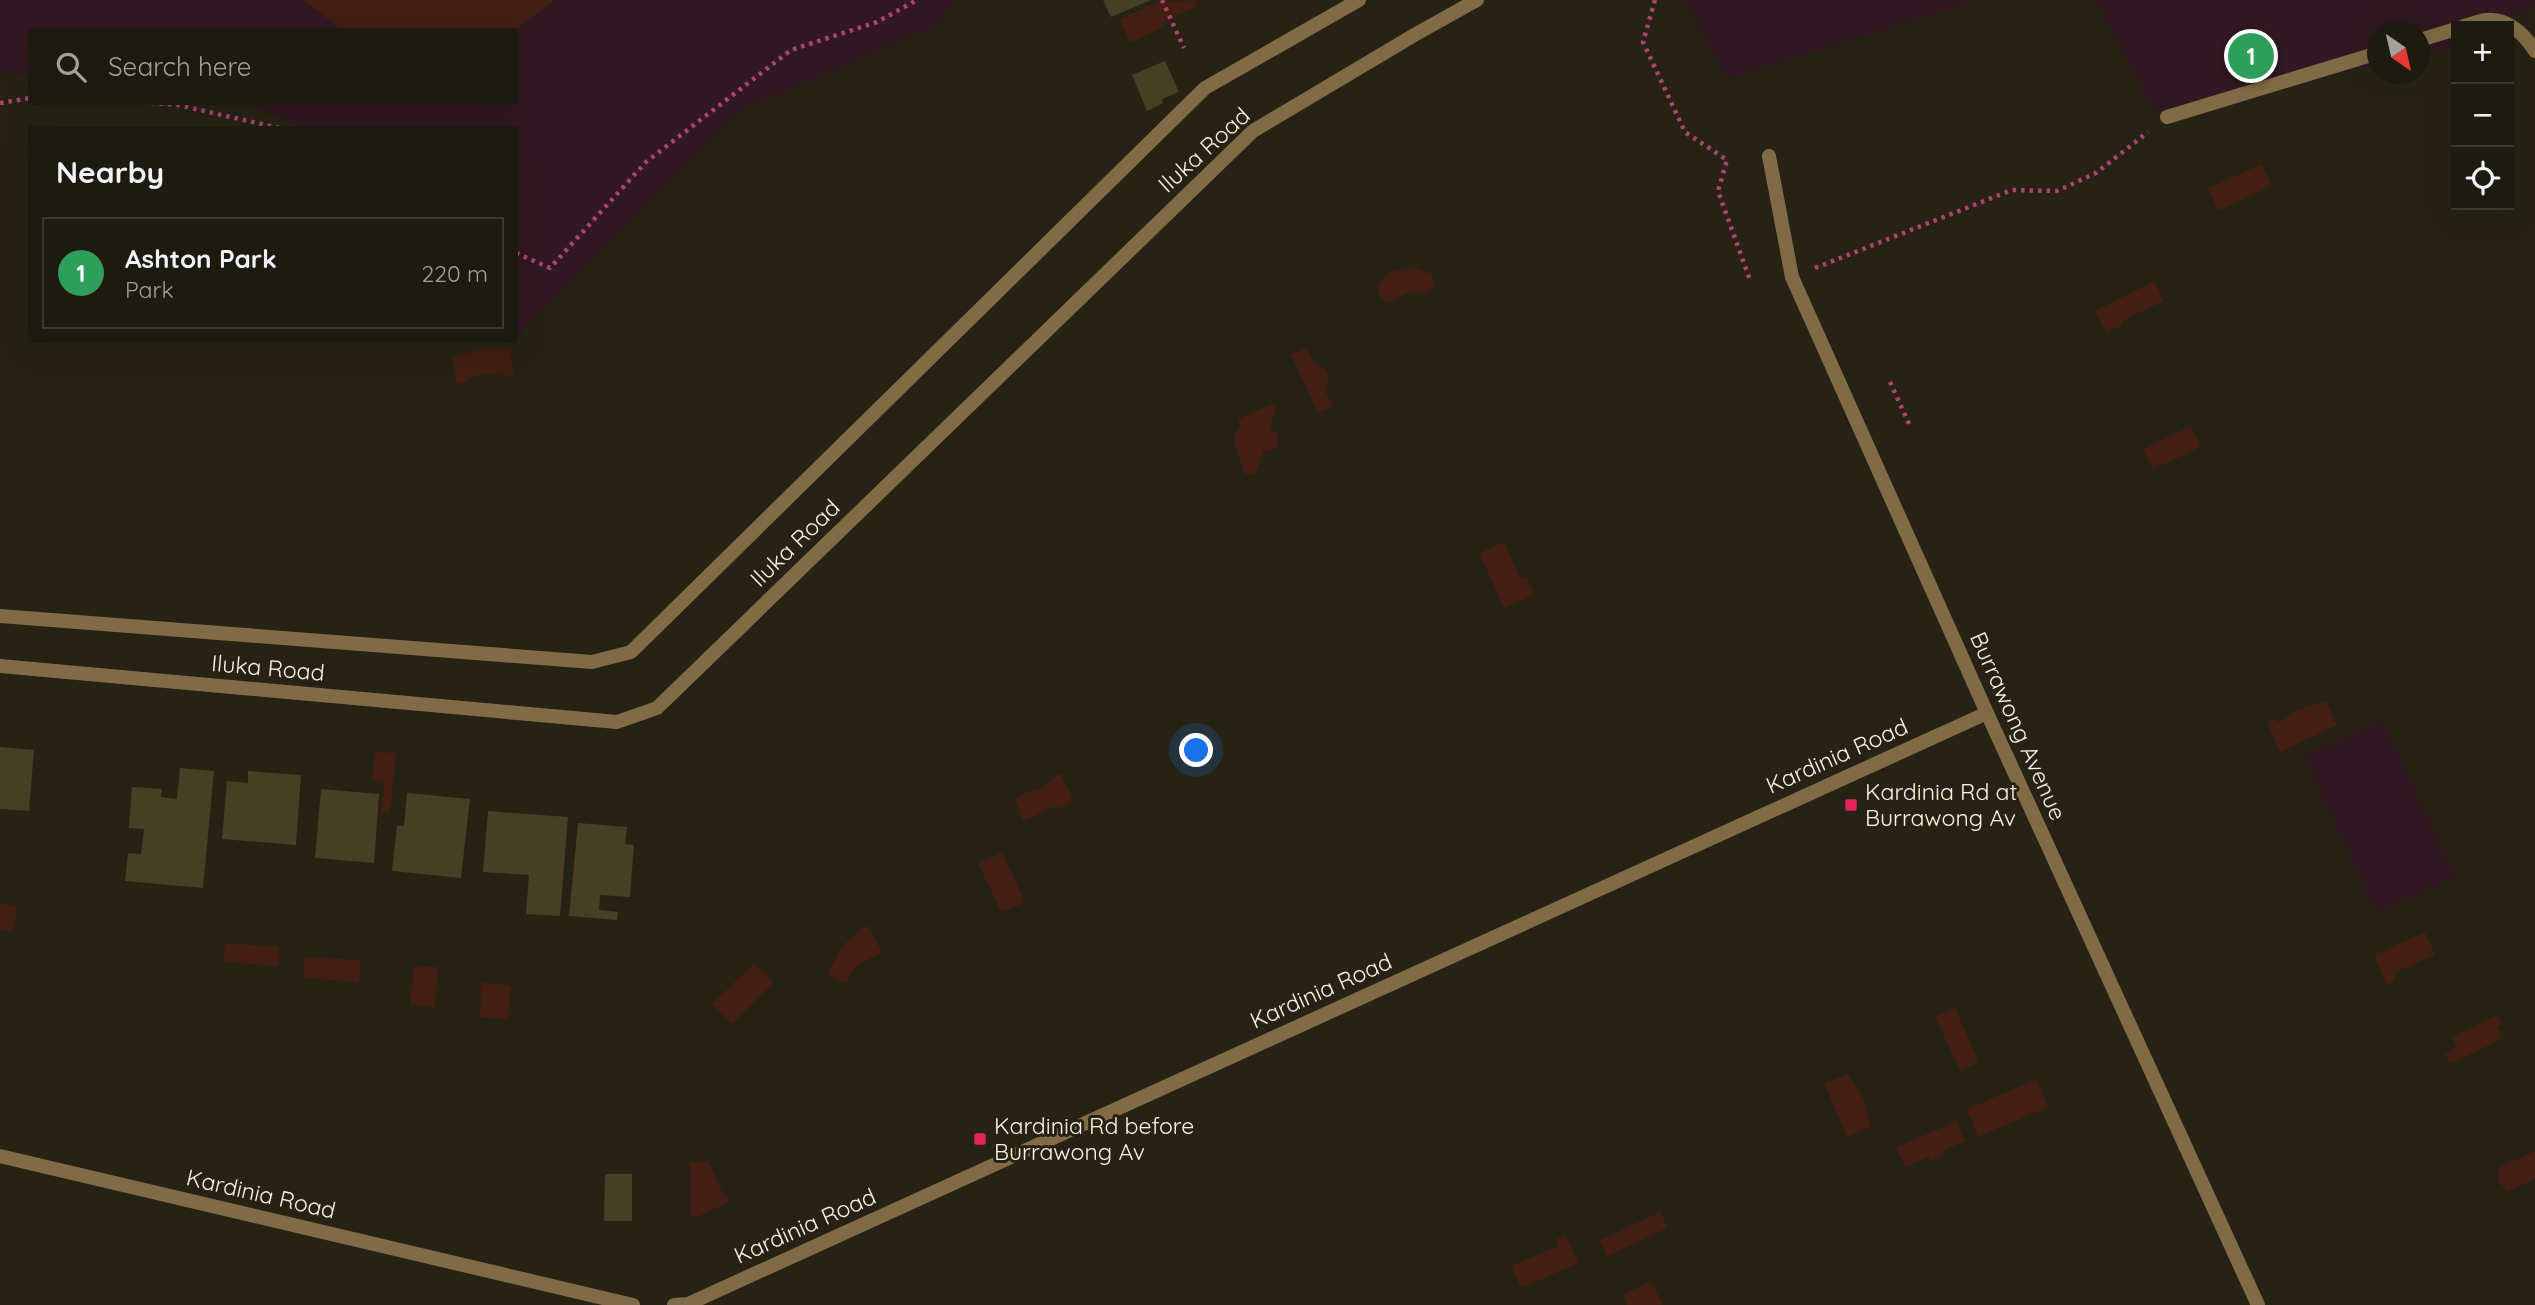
<!DOCTYPE html>
<meta charset="utf-8">
<style>
body{margin:0;font-family:Quicksand,sans-serif;background:#252318;color:#f1f3f6}
.controls{position:absolute;right:21px;top:21px;display:grid;overflow:hidden;border-radius:0px;box-shadow:0 7px 28px #0002}
.controls button{width:63px;height:63px;display:grid;place-items:center;padding:0;border:0;border-bottom:2px solid #3b382f;background:#1d1a0f;color:#f1f3f6;font:35px sans-serif}
.compass{position:absolute;left:2367px;top:21px;width:63px;height:63px;border-radius:50%;background:#1d1a0f;box-shadow:0 7px 28px #0002;rotate:146deg}
.you{position:absolute;left:1197px;top:751px;width:24px;height:24px;margin:-18px;border:5px solid #fff;border-radius:50%;background:#1a73e8;box-shadow:0 0 0 10px #1a73e833}
.badge{display:grid;place-items:center;width:46px;height:46px;border-radius:50%;background:#b45309;color:#fff;font-size:23px;font-weight:700}
.pin{position:absolute;translate:-50% -50%;border:4px solid #fff;box-shadow:0 2px 7px #0006}
.list{margin:0;padding:0;list-style:none}
h2{display:flex;justify-content:space-between;align-items:center;height:91px;margin:0;padding:0 28px;font-size:30px}
h2 small{font-size:23px;font-weight:400;color:#a0a19e}
.list li{display:grid;grid-template-columns:46px 1fr auto;gap:21px;align-items:center;box-sizing:border-box;height:112px;margin:0 14px 14px;padding:0 14px;border:2px solid #3b382f;border-radius:0px}
.list b{display:block;font-size:26px;white-space:nowrap}
.list p{margin:0;font-size:23px;white-space:nowrap;color:#a0a19e}
.list em{font-size:23px;font-style:normal;color:#a0a19e}
.icon{flex:none;width:38px;height:38px;fill:none;stroke:currentColor;stroke-width:2;stroke-linecap:round;stroke-linejoin:round}
.map{position:relative;flex:none;width:2535px;height:1305px;overflow:hidden}
.search{position:absolute;background:#1d1a0f;box-shadow:0 7px 28px #0002;left:28px;top:28px;width:490px;height:77px;display:flex;align-items:center;gap:18px;box-sizing:border-box;padding:0 24px;border-radius:0px;color:#a0a19e;font-size:26px}
.panel{position:absolute;background:#1d1a0f;box-shadow:0 7px 28px #0002;left:28px;top:126px;width:490px;height:217px;border-radius:0px}
.map>svg:first-child{display:block}
</style>
<div class="map">
<svg width="2535" height="1305" viewBox="0 0 2535 1305">
<rect width="100%" height="100%" fill="#272314"/>
<g fill="#311822">
<path d="M 0,0 L 304,0 L 342,30 L 30,30 L 30,76 L 0,73 Z"/>
<path d="M 555,0 L 955,0 L 936,26 L 737,112 L 516,337 L 516,128 L 303,128 L 248,103 L 516,103 L 515,30 Z"/>
<path d="M 1684,0 L 1978,0 L 1727,79 Z"/>
<path d="M 2096,0 L 2535,0 L 2535,7 L 2493,26 L 2456,26 L 2456,43 L 2432,54 L 2420,57 L 2420,32 L 2378,32 L 2377,65 L 2154,110 Z"/>
<path d="M 2382,720 L 2456,876 L 2377,913 L 2304,757 Z"/>
</g>
<g fill="#421e13">
<path d="M 304,0 L 555,0 L 515,30 L 342,30 Z"/>
<path d="M 1163,0 L 1173,2 L 1195,0 L 1198,6 L 1162,22 L 1164,27 L 1130,43 L 1120,19 Z"/>
<path d="M 2262,164 L 2272,186 L 2218,211 L 2208,188 Z"/>
<path d="M 1412,267 L 1432,274 L 1435,286 L 1428,292 L 1408,293 L 1387,303 L 1380,297 L 1377,287 C 1386,270 1394,271 1412,267 Z"/>
<path d="M 2154,281 L 2164,301 L 2124,320 L 2122,325 L 2106,333 L 2095,311 Z"/>
<path d="M 510,348 L 514,375 L 503,377 L 503,372 L 467,378 L 467,382 L 456,384 L 452,357 L 480,349 Z"/>
<path d="M 1306,348 L 1313,362 C 1328,367 1332,377 1325,391 L 1334,406 L 1318,413 L 1291,355 Z"/>
<path d="M 1271,404 L 1276,407 L 1270,428 L 1277,433 L 1278,445 L 1272,451 L 1264,451 L 1255,476 L 1244,473 L 1233,437 L 1240,426 L 1237,420 Z"/>
<path d="M 2191,426 L 2201,447 L 2153,469 L 2143,449 Z"/>
<path d="M 1504,542 L 1521,579 L 1526,577 L 1535,595 L 1504,608 L 1479,553 Z"/>
<path d="M 2326,701 L 2337,725 L 2280,752 L 2267,723 L 2273,719 L 2279,722 L 2296,710 Z"/>
<path d="M 375,752 L 396,753 L 390,813 L 381,813 L 384,781 L 372,780 Z"/>
<path d="M 1058,774 L 1061,774 L 1071,795 L 1071,803 L 1058,809 L 1056,806 L 1023,821 L 1015,799 L 1026,792 L 1040,789 Z"/>
<path d="M 1002,852 L 1023,897 L 1022,904 L 1004,911 L 999,908 L 978,863 Z"/>
<path d="M 0,904 L 17,906 L 14,928 L 10,932 L 0,929 Z"/>
<path d="M 868,925 L 882,952 L 855,967 L 846,983 L 828,976 C 838,950 845,940 868,925 Z"/>
<path d="M 2425,932 L 2435,955 L 2396,972 L 2395,981 L 2387,985 L 2374,955 Z"/>
<path d="M 225,943 L 279,947 L 278,966 L 224,962 Z"/>
<path d="M 305,957 L 361,960 L 359,982 L 303,978 Z"/>
<path d="M 754,963 L 774,982 L 732,1024 L 712,1004 Z"/>
<path d="M 414,966 L 438,967 L 435,1007 L 410,1005 Z"/>
<path d="M 482,982 L 511,986 L 508,1019 L 480,1017 Z"/>
<path d="M 1955,1008 L 1979,1063 L 1960,1071 L 1935,1016 Z"/>
<path d="M 2497,1015 L 2502,1025 L 2497,1027 L 2502,1039 L 2450,1064 L 2445,1054 L 2456,1048 L 2452,1037 Z"/>
<path d="M 1848,1074 L 1864,1100 L 1871,1127 L 1847,1137 L 1824,1083 Z"/>
<path d="M 2037,1079 L 2048,1107 L 1978,1137 L 1967,1109 Z"/>
<path d="M 1957,1121 L 1965,1141 L 1943,1151 L 1944,1155 L 1931,1161 L 1929,1157 L 1905,1167 L 1896,1147 Z"/>
<path d="M 2535,1151 L 2535,1179 L 2508,1192 L 2498,1181 L 2499,1174 L 2497,1168 Z"/>
<path d="M 690,1162 L 709,1162 L 724,1196 L 727,1195 L 730,1202 L 695,1218 L 691,1216 Z"/>
<path d="M 1660,1212 L 1668,1228 L 1607,1256 L 1600,1240 Z"/>
<path d="M 1566,1235 L 1579,1263 L 1521,1288 L 1511,1266 L 1558,1246 L 1556,1239 Z"/>
<path d="M 1651,1281 L 1663,1305 L 1627,1305 L 1623,1295 Z"/>
</g>
<g fill="#463f23">
<path d="M 1103,0 L 1151,0 L 1111,17 Z"/>
<path d="M 1165,61 L 1179,92 L 1162,99 L 1163,103 L 1147,111 L 1132,75 Z"/>
<path d="M 0,747 L 34,750 L 29,811 L 0,809 Z"/>
<path d="M 180,768 L 214,771 L 203,888 L 125,881 L 128,853 L 141,854 L 144,829 L 129,828 L 132,787 L 162,789 L 161,797 L 177,799 Z"/>
<path d="M 248,771 L 301,775 L 296,845 L 222,839 L 227,781 L 248,783 Z"/>
<path d="M 321,789 L 379,794 L 374,863 L 315,858 Z"/>
<path d="M 407,793 L 470,799 L 461,878 L 392,871 L 397,826 L 404,826 Z"/>
<path d="M 488,811 L 568,817 L 560,916 L 526,914 L 529,875 L 483,872 Z"/>
<path d="M 578,823 L 627,827 L 625,844 L 634,845 L 630,897 L 600,895 L 599,910 L 618,912 L 617,920 L 569,916 Z"/>
<path d="M 605,1174 L 632,1174 L 632,1221 L 604,1221 Z"/>
</g>
<g fill="none" stroke-linecap="round" stroke-linejoin="round">
<g stroke="#ac4272" stroke-width="4.5" stroke-dasharray="3.5 5" stroke-linecap="butt">
<path d="M 1162,0 L 1184,48"/>
<path d="M 1655,0 L 1643,42 L 1685,132 L 1727,160 L 1718,191 L 1750,280"/>
<path d="M 0,103 L 30,98"/>
<path d="M 151,103 L 178,105 L 279,128"/>
<path d="M 516,253 L 550,268 L 646,162 L 791,50 L 877,22 L 917,0"/>
<path d="M 1815,268 L 2012,190 L 2057,191 L 2096,173 L 2148,132"/>
<path d="M 1890,382 L 1910,426"/>
</g>
<g stroke="#806b46" stroke-width="14">
<path d="M 2464,26 C 2471,24 2479,21 2486,20 C 2507,17 2525,35 2535,51"/>
<path d="M 2420,40 L 2456,29"/>
<path d="M 2167,117 L 2378,53"/>
</g>
<g stroke="#806b46" stroke-width="14">
<path d="M 1769,156 L 1792,277 L 1987,713 L 2258,1305"/>
<path d="M 0,616 L 592,662 L 631,652 L 1205,88 L 1359,0"/>
<path d="M 0,666 L 617,722 L 657,708 L 1253,131 L 1416,34 L 1477,0"/>
<path d="M 0,1156 L 633,1305"/>
<path d="M 674,1305 L 688,1304 L 1987,713"/>
</g>
</g>
<g fill="#e0255c" stroke="#272314" stroke-width="2.5">
<rect x="1844" y="798" width="14" height="14" rx="3.5"/>
<rect x="973" y="1132" width="14" height="14" rx="3.5"/>
</g>
<g text-anchor="middle" stroke-width="6" stroke-linejoin="round" paint-order="stroke">
<g font-size="23" fill="#faf3df" stroke="#272314">
<text transform="translate(1204 150) rotate(-42)" y="8">Iluka Road</text>
<text transform="translate(795 543) rotate(-44)" y="8">Iluka Road</text>
<text transform="translate(268 668) rotate(5)" y="8">Iluka Road</text>
<text transform="translate(2018 726) rotate(66)" y="8">Burrawong Avenue</text>
<text transform="translate(1837 756) rotate(-24)" y="8">Kardinia Road</text>
<text transform="translate(1321 991) rotate(-24)" y="8">Kardinia Road</text>
<text transform="translate(261 1194) rotate(13)" y="8">Kardinia Road</text>
<text transform="translate(805 1226) rotate(-24)" y="8">Kardinia Road</text>
</g>
<g font-size="23" fill="#faf3df" stroke="#272314" text-anchor="start">
<text x="1865" y="800">Kardinia Rd at<tspan x="1865" dy="26">Burrawong Av</tspan></text>
<text x="994" y="1134">Kardinia Rd before<tspan x="994" dy="26">Burrawong Av</tspan></text>
</g>
</g>
</svg>
<div class="controls">
<button>+</button>
<button>−</button>
<button><svg class="icon" aria-label="locate" viewBox="0 0 24 24"><circle cx="12" cy="12" r="6"/><path d="M12 2v4M12 18v4M2 12h4M18 12h4"/></svg></button>
</div>
<svg class="compass" viewBox="-18 -18 36 36"><path d="M0-13l5 13h-10z" fill="#e53935"/><path d="M0 13l5-13h-10z" fill="#a0a19e"/></svg>
<div class="you"></div>
<div class="pin badge" style="left:2251px;top:56px;background:#2e9e5b">1</div>
<div class="search"><svg class="icon" aria-label="search" viewBox="0 0 24 24"><circle cx="10" cy="10" r="6"/><path d="M15 15l6 6"/></svg>Search here</div>
<section class="panel">
<h2>Nearby<small></small></h2>
<ul class="list">
<li><span class="badge" style="background:#2e9e5b">1</span><div><b>Ashton Park</b><p>Park</p></div><em>220 m</em></li>
</ul>
</section>
</div>
